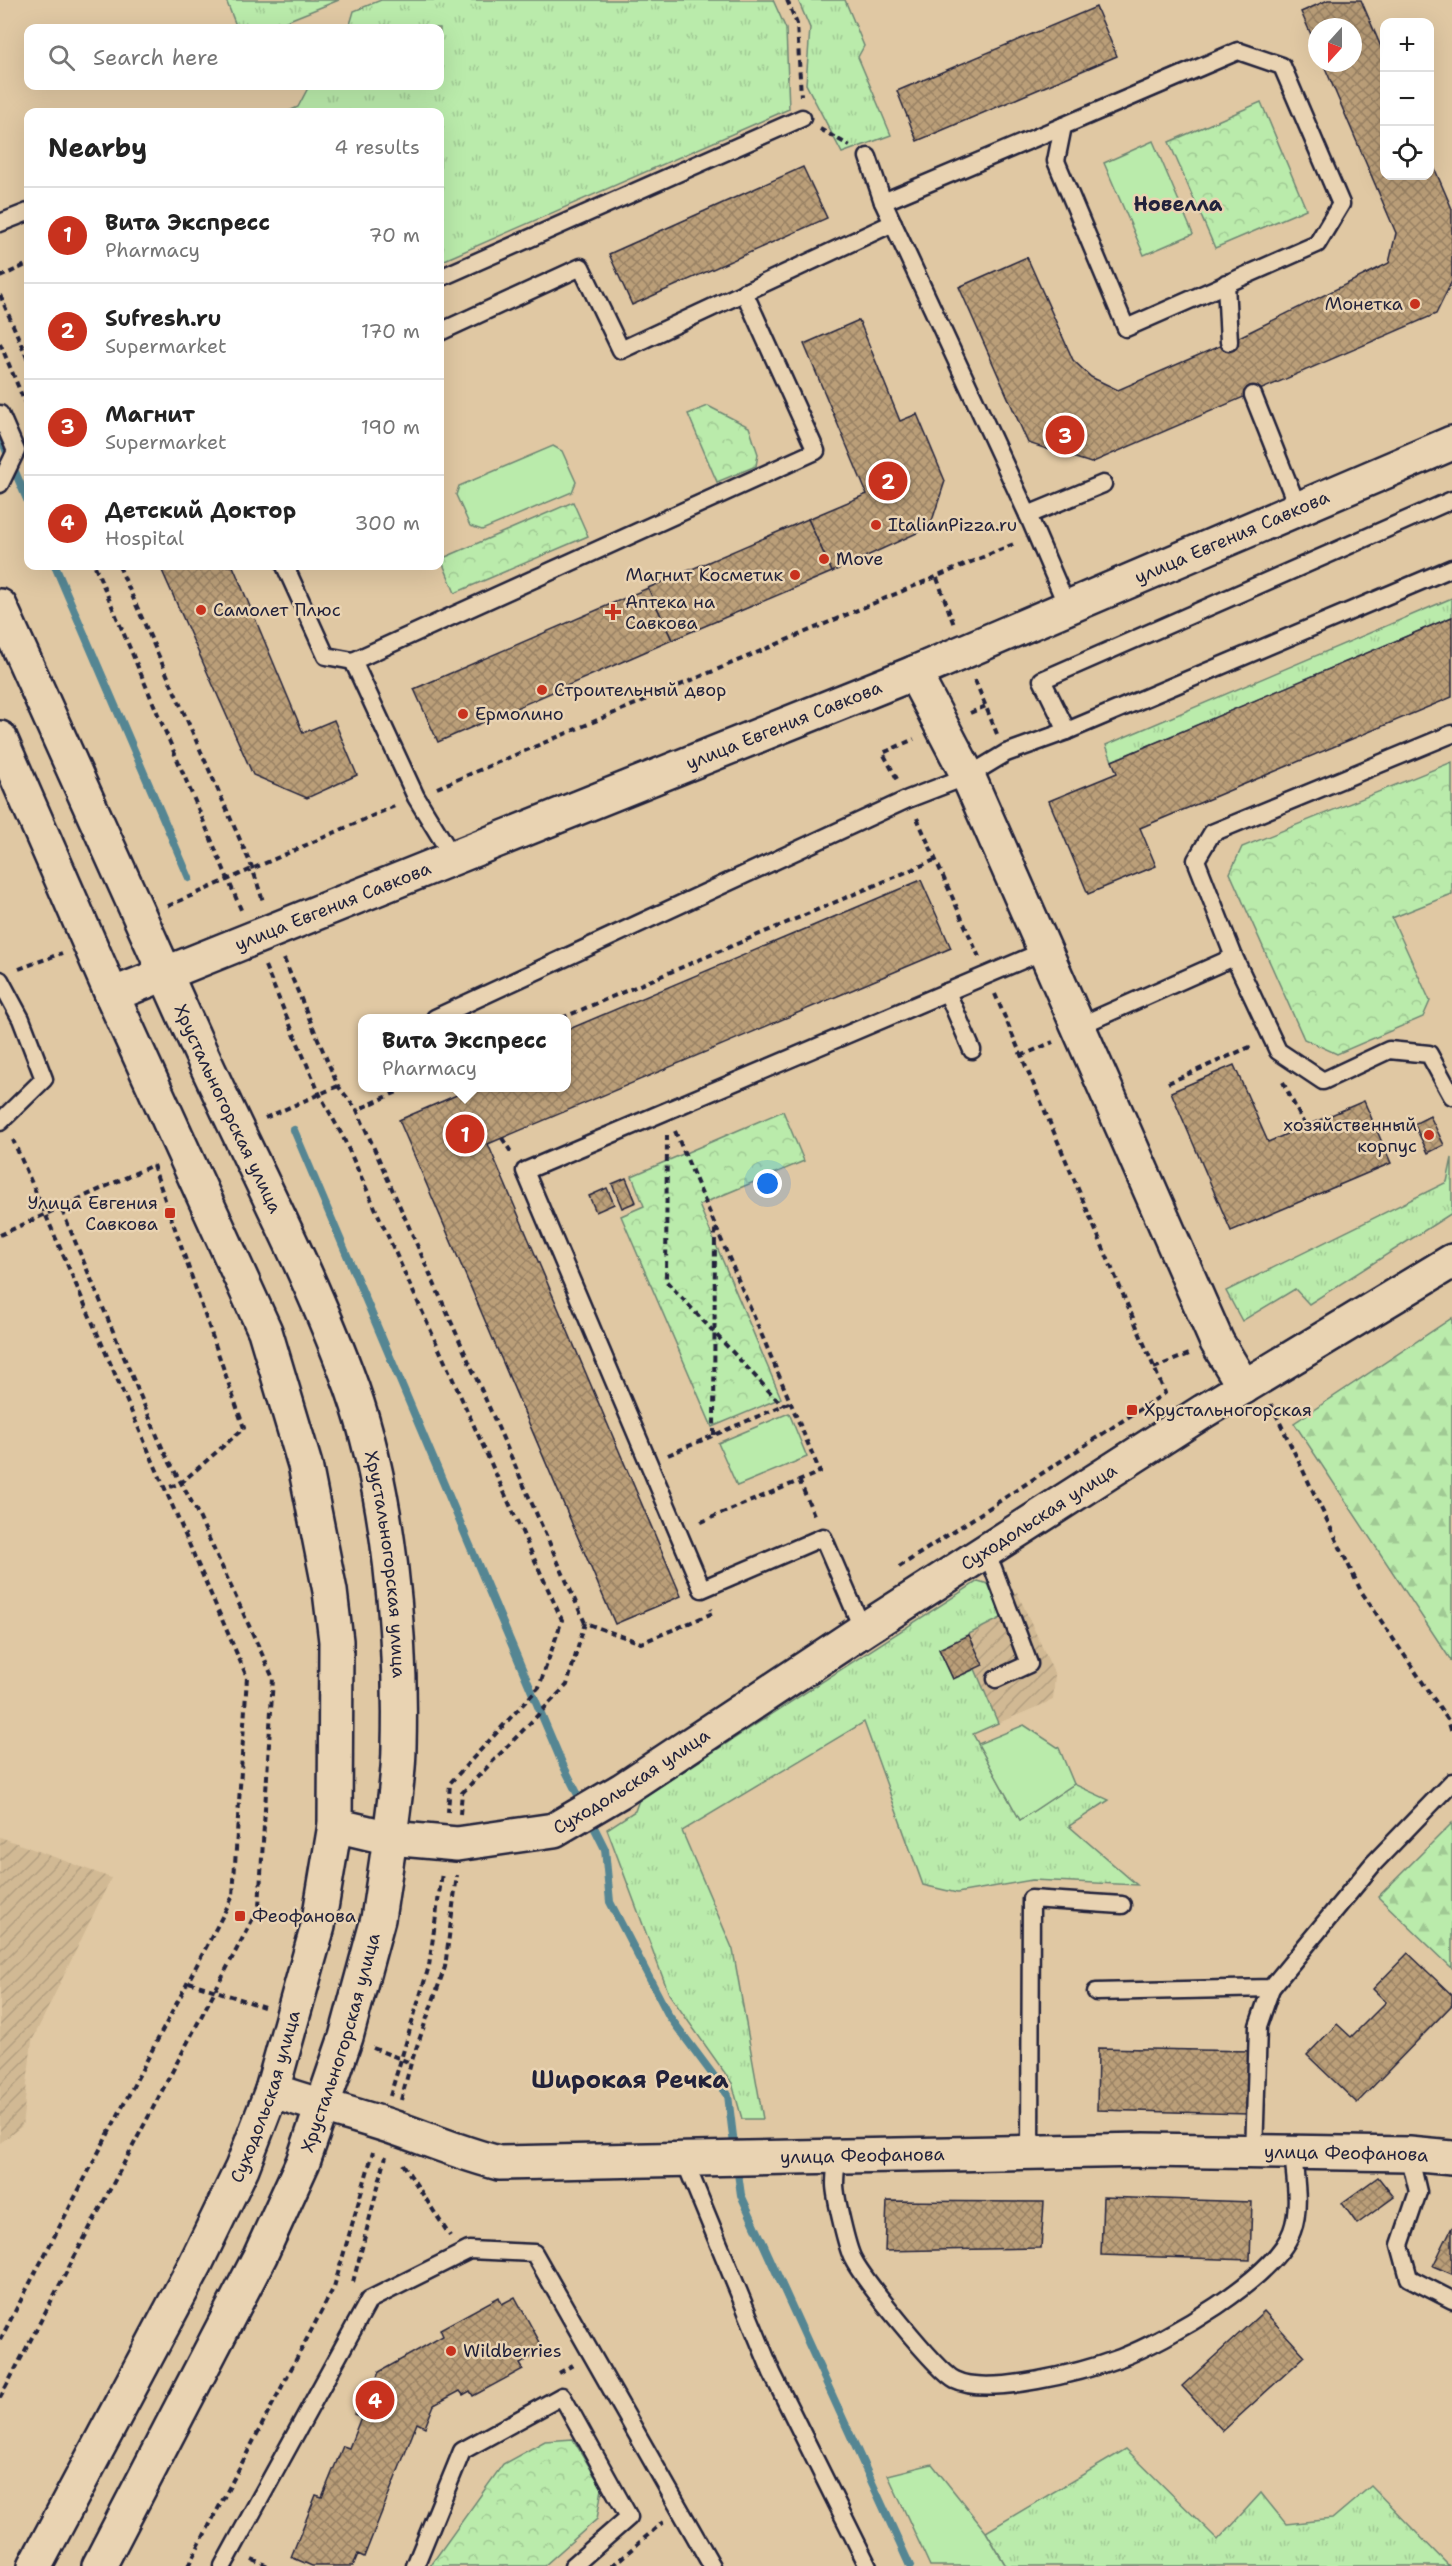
<!DOCTYPE html>
<meta charset="utf-8">
<style>
body{margin:0;font-family:"Shantell Sans",sans-serif;background:#f2f2f2;color:#222}
.controls{position:absolute;right:18px;top:18px;display:grid;overflow:hidden;border-radius:12px;box-shadow:0 6px 24px #0002}
.controls button{width:54px;height:54px;display:grid;place-items:center;padding:0;border:0;border-bottom:2px solid #e0e0e0;background:#fff;color:#222;font:30px sans-serif}
.compass{position:absolute;left:1308px;top:18px;width:54px;height:54px;border-radius:50%;background:#fff;box-shadow:0 6px 24px #0002;rotate:201deg}
.you{position:absolute;left:768px;top:1184px;width:21px;height:21px;margin:-15px;border:4px solid #fff;border-radius:50%;background:#1a73e8;box-shadow:0 0 0 9px #1a73e833}
.badge{display:grid;place-items:center;width:39px;height:39px;border-radius:50%;background:#c8321e;color:#fff;font-size:20px;font-weight:700}
.pin{position:absolute;translate:-50% -50%;border:3px solid #fff;box-shadow:0 2px 6px #0006}
.popup{position:absolute;left:358px;top:1014px;width:213px;height:78px;box-sizing:border-box;display:grid;place-content:center;border-radius:12px;background:#fff;filter:drop-shadow(0 2px 4px #0005);font-size:20px;white-space:nowrap;color:#767676}
.popup b{font-size:22px;color:#222}
.popup::after{content:'';position:absolute;left:50%;top:100%;margin-left:-12px;border:12px solid transparent;border-top-color:#fff}
.list{margin:0;padding:0;list-style:none}
h2{display:flex;justify-content:space-between;align-items:center;height:78px;margin:0;padding:0 24px;font-size:26px}
h2 small{font-size:20px;font-weight:400;color:#767676}
.list li{display:grid;grid-template-columns:39px 1fr auto;gap:18px;align-items:center;box-sizing:border-box;height:96px;padding:0 24px;border-top:2px solid #e0e0e0}
.list b{display:block;font-size:22px;white-space:nowrap}
.list p{margin:0;font-size:20px;white-space:nowrap;color:#767676}
.list em{font-size:20px;font-style:normal;color:#767676}
.icon{flex:none;width:33px;height:33px;fill:none;stroke:currentColor;stroke-width:2;stroke-linecap:round;stroke-linejoin:round}
.map{position:relative;flex:none;width:1452px;height:2566px;overflow:hidden}
.search{position:absolute;background:#fff;box-shadow:0 6px 24px #0002;left:24px;top:24px;width:420px;height:66px;display:flex;align-items:center;gap:15px;box-sizing:border-box;padding:0 21px;border-radius:12px;color:#767676;font-size:22px}
.panel{position:absolute;background:#fff;box-shadow:0 6px 24px #0002;left:24px;top:108px;width:420px;height:462px;border-radius:12px}
.map>svg:first-child{display:block}
</style>
<div class="map">
<svg width="1452" height="2566" viewBox="0 0 1452 2566">
<defs>
<pattern id="industrial-furrows" width="10" height="10" patternUnits="userSpaceOnUse" patternTransform="scale(1.5)"><rect width="10" height="10" fill="#d1b994"/><path d="M-1 1l2-2M0 10L10 0M9 11l2-2" fill="none" stroke="#b39f80"/></pattern>
<pattern id="grass-tufts" width="24" height="20" patternUnits="userSpaceOnUse" patternTransform="scale(1.5)"><rect width="24" height="20" fill="#baebab"/><path d="M3 7l-1-3M5 7V3M7 7l1-3M15 17l-1-3M17 17v-4M19 17l1-3" fill="none" stroke="#a0c994"/></pattern>
<pattern id="forest-firs" width="22" height="20" patternUnits="userSpaceOnUse" patternTransform="scale(1.5)"><rect width="22" height="20" fill="#baebab"/><path d="M5 1l3.5 6h-7zM16 11l3.5 6h-7z" fill="#a0c994"/></pattern>
<pattern id="park-crowns" width="20" height="18" patternUnits="userSpaceOnUse" patternTransform="scale(1.5)"><rect width="20" height="18" fill="#baebab"/><path d="M2 6a3 3 0 1 1 6 0M12 15a3 3 0 1 1 6 0" fill="none" stroke="#a0c994"/></pattern>
<pattern id="building-cross-hatch" width="8" height="8" patternUnits="userSpaceOnUse" patternTransform="scale(1.5)"><rect width="8" height="8" fill="#bb9f79"/><path d="M0 0l8 8M0 8l8-8" fill="none" stroke="#988164"/></pattern>
</defs>
<rect width="100%" height="100%" fill="#e0c8a3"/>
<filter id="ink" filterUnits="userSpaceOnUse"><feTurbulence type="fractalNoise" baseFrequency=".0167" numOctaves="2"/><feDisplacementMap in="SourceGraphic" scale="12" xChannelSelector="R" yChannelSelector="G"/><feConvolveMatrix kernelMatrix="1 2 1 2 8 2 1 2 1" color-interpolation-filters="sRGB"/></filter>
<g filter="url(#ink)">
<g fill="url(#industrial-furrows)">
<path d="M 1017,1592 L 1055,1675 L 1053,1700 L 916,1758 L 883,1670 Z"/>
<path d="M 0,1837 L 111,1878 L 32,2041 L 22,2126 L 0,2143 Z"/>
</g>
<g fill="url(#grass-tufts)" stroke="#6e8673" stroke-width="1.5">
<path d="M 226,0 L 339,0 L 269,28 L 237,28 Z"/>
<path d="M 381,0 L 773,0 L 786,29 L 789,109 L 440,262 L 440,112 L 287,112 L 298,107 L 309,86 L 440,86 L 440,28 L 349,28 L 354,11 Z"/>
<path d="M 798,0 L 845,0 L 864,46 L 858,57 L 891,135 L 842,153 L 806,84 L 810,28 Z"/>
<path d="M 1452,598 L 1452,617 L 1112,761 L 1106,745 Z"/>
<path d="M 1452,1158 L 1452,1213 L 1309,1304 L 1295,1289 L 1242,1321 L 1226,1291 L 1447,1182 Z"/>
<path d="M 978,1581 L 992,1585 L 999,1603 L 1001,1618 L 939,1649 L 953,1679 L 975,1669 L 998,1723 L 973,1734 L 1020,1820 L 1074,1784 L 1109,1800 L 1069,1826 L 1137,1885 L 1032,1880 L 957,1893 L 923,1885 L 864,1722 L 682,1831 L 733,1950 L 763,2119 L 742,2119 L 732,2083 L 669,1994 L 607,1829 L 635,1811 L 639,1800 Z"/>
<path d="M 1126,2449 L 1218,2540 L 1261,2493 L 1286,2524 L 1332,2519 L 1371,2486 L 1449,2566 L 1006,2566 L 986,2532 Z"/>
</g>
<g fill="url(#forest-firs)" stroke="#6e8673" stroke-width="1.5">
<path d="M 1452,1318 L 1452,1662 L 1294,1423 Z"/>
<path d="M 1452,1823 L 1452,1968 L 1378,1897 Z"/>
</g>
<g fill="url(#park-crowns)" stroke="#6e8673" stroke-width="1.5">
<path d="M 1261,102 L 1306,209 L 1215,248 L 1169,142 Z"/>
<path d="M 708,406 L 749,427 L 758,454 L 756,466 L 717,482 L 688,414 Z"/>
<path d="M 573,502 L 588,536 L 455,593 L 441,559 Z"/>
<path d="M 1452,762 L 1452,894 L 1392,918 L 1430,1001 L 1423,1017 L 1337,1054 L 1304,1039 L 1230,873 L 1242,847 Z"/>
<path d="M 783,1111 L 804,1161 L 699,1205 L 781,1398 L 712,1427 L 621,1216 L 644,1206 L 632,1176 Z"/>
<path d="M 573,2439 L 602,2488 L 597,2519 L 544,2566 L 430,2566 L 503,2464 L 545,2441 Z"/>
</g>
<g fill="#baebab" stroke="#6e8673" stroke-width="1.5">
<path d="M 1153,141 L 1193,234 L 1144,255 L 1104,163 Z"/>
<path d="M 553,446 L 562,451 L 576,482 L 572,492 L 482,530 L 470,526 L 456,495 L 459,486 Z"/>
<path d="M 789,1413 L 807,1457 L 737,1486 L 718,1443 Z"/>
<path d="M 1024,1725 L 1059,1748 L 1074,1784 L 1020,1820 L 978,1744 Z"/>
<path d="M 932,2464 L 986,2532 L 1006,2566 L 930,2566 L 888,2475 Z"/>
</g>
<g fill="none" stroke-linecap="round" stroke-linejoin="round">
<g stroke="#558693" stroke-width="8">
<path d="M 0,436 L 28,502"/>
<path d="M 55,566 L 189,878"/>
<path d="M 294,1130 L 562,1763 L 583,1805"/>
<path d="M 589,1817 L 605,1849 L 610,1902 L 669,2016 L 728,2095 L 735,2153"/>
<path d="M 737,2166 L 741,2195 L 910,2566"/>
</g>
</g>
<g fill="url(#building-cross-hatch)" stroke="#22223b" stroke-width="1.5">
<path d="M 1328,0 L 1361,0 L 1384,54 L 1384,176 L 1430,176 L 1430,158 L 1452,209 L 1452,281 L 1436,314 L 1091,463 L 1028,443 L 959,287 L 1027,257 L 1073,360 L 1091,377 L 1118,390 L 1229,342 L 1389,263 L 1396,233 L 1323,63 L 1353,63 L 1353,27 L 1317,27 L 1317,48 L 1301,12 Z"/>
<path d="M 1096,7 L 1117,56 L 917,141 L 897,91 Z"/>
<path d="M 803,167 L 827,218 L 632,305 L 609,254 Z"/>
<path d="M 859,320 L 900,421 L 917,414 L 945,481 L 930,527 L 832,572 L 808,519 L 867,494 L 804,344 Z"/>
<path d="M 808,519 L 832,572 L 672,640 L 648,588 Z"/>
<path d="M 160,566 L 233,566 L 303,733 L 334,720 L 357,775 L 307,798 L 253,775 Z"/>
<path d="M 648,588 L 672,640 L 438,742 L 414,689 Z"/>
<path d="M 1452,617 L 1452,697 L 1140,828 L 1156,866 L 1088,894 L 1049,801 L 1117,773 L 1112,761 Z"/>
<path d="M 921,880 L 951,948 L 488,1144 L 681,1596 L 615,1624 L 399,1120 L 466,1091 L 465,1088 L 567,1088 L 567,1030 Z"/>
<path d="M 1234,1065 L 1268,1142 L 1364,1101 L 1391,1163 L 1231,1231 L 1171,1092 Z"/>
<path d="M 1430,1116 L 1444,1145 L 1428,1153 L 1414,1124 Z"/>
<path d="M 626,1178 L 636,1202 L 622,1208 L 612,1184 Z"/>
<path d="M 607,1188 L 614,1204 L 596,1212 L 589,1196 Z"/>
<path d="M 969,1635 L 983,1665 L 953,1679 L 939,1649 Z"/>
<path d="M 1408,1953 L 1452,1995 L 1452,2005 L 1357,2103 L 1307,2055 L 1337,2024 L 1351,2037 L 1386,2002 L 1373,1989 Z"/>
<path d="M 1098,2048 L 1250,2051 L 1248,2114 L 1097,2110 Z"/>
<path d="M 1378,2177 L 1394,2197 L 1357,2224 L 1342,2203 Z"/>
<path d="M 1103,2197 L 1252,2202 L 1250,2260 L 1101,2255 Z"/>
<path d="M 887,2201 L 1044,2202 L 1041,2248 L 885,2251 Z"/>
<path d="M 1452,2227 L 1452,2274 L 1433,2266 Z"/>
<path d="M 499,2297 L 502,2304 L 515,2297 L 542,2346 L 531,2352 L 533,2356 L 520,2364 L 523,2369 L 473,2396 L 470,2391 L 463,2395 L 460,2391 L 434,2405 L 425,2427 L 417,2423 L 364,2557 L 358,2554 L 353,2566 L 312,2566 L 291,2557 L 316,2495 L 322,2497 L 343,2446 L 349,2448 L 361,2417 L 354,2414 L 359,2401 L 366,2404 L 379,2372 L 443,2336 L 440,2329 Z"/>
<path d="M 1264,2311 L 1305,2356 L 1223,2431 L 1182,2386 Z"/>
</g>
<g fill="none" stroke-linecap="round" stroke-linejoin="round">
<defs>
<g id="service">
<path d="M 1238,51 L 1282,66 L 1341,204 L 1317,244 L 1126,328 L 1056,161 L 1063,126 Z"/>
<path d="M 868,157 L 883,202 L 1028,515 L 1067,606"/>
<path d="M 883,202 L 1063,126"/>
<path d="M 0,223 L 28,212"/>
<path d="M 440,278 L 802,118"/>
<path d="M 1226,283 L 1229,342"/>
<path d="M 440,332 L 581,267 L 621,350 L 893,223"/>
<path d="M 1253,395 L 1298,508"/>
<path d="M 0,414 L 16,451 L 0,484"/>
<path d="M 1028,515 L 1103,484"/>
<path d="M 285,566 L 326,656 L 353,661 L 816,451 L 744,292"/>
<path d="M 353,661 L 416,797 L 452,856"/>
<path d="M 1067,731 L 1042,680 L 1452,500"/>
<path d="M 1452,734 L 1212,833 L 1196,860 L 1234,957 L 1278,1051 L 1323,1081 L 1389,1050 L 1429,1054 L 1452,1096"/>
<path d="M 0,980 L 21,1019 L 44,1079 L 0,1122"/>
<path d="M 947,992 L 972,1050"/>
<path d="M 435,1018 L 908,799 L 968,776 L 1006,753 L 1067,731 L 1452,568"/>
<path d="M 1079,1026 L 1234,957"/>
<path d="M 985,1554 L 993,1568 L 1029,1664 L 996,1679"/>
<path d="M 863,1630 L 823,1537 L 702,1589 L 525,1171 L 1046,950"/>
<path d="M 1096,1992 L 1271,1988 L 1373,1864 L 1452,1782"/>
<path d="M 1030,2152 L 1031,1899 L 1122,1905"/>
<path d="M 1254,2154 L 1258,2026 L 1271,1988"/>
<path d="M 1409,2154 L 1418,2192 L 1400,2245 L 1409,2278 L 1452,2300"/>
<path d="M 683,2157 L 772,2373 L 868,2566"/>
<path d="M 837,2157 C 836,2166 835,2175 835,2184 C 835,2196 847,2248 853,2259 C 863,2279 937,2371 955,2380 C 989,2397 1085,2371 1120,2358 C 1166,2341 1275,2278 1292,2231 C 1301,2207 1295,2178 1293,2154"/>
<path d="M 223,2566 L 369,2300 L 469,2250 L 534,2253 L 712,2566"/>
<path d="M 415,2566 L 462,2451 L 562,2396 L 629,2517 L 573,2566"/>
</g>
<g id="minor">
<path d="M 914,673 L 968,776 L 1217,1342 L 1244,1387"/>
<path id="s1" d="M 112,995 L 914,673 L 1452,443"/>
</g>
<g id="tertiary">
<path id="s2" d="M 0,606 C 67,754 133,903 200,1051 C 251,1163 310,1272 352,1388 C 389,1492 402,1636 399,1746 C 399,1777 393,1808 390,1838"/>
<path d="M 0,738 L 112,995 L 265,1331 L 305,1465 L 330,1591 L 336,1641 L 335,1825"/>
<path id="s3" d="M 272,2090 C 313,2105 355,2114 395,2128 C 430,2140 463,2154 499,2163 L 1144,2150 L 1409,2154 L 1452,2158"/>
</g>
<g id="secondary">
<path id="s4" d="M 35,2566 L 195,2265 L 242,2168 L 272,2090 L 318,1926 L 335,1825 L 390,1838 L 457,1844 L 554,1830 L 622,1790 L 863,1630 L 1204,1411 L 1452,1261"/>
<path id="s5" d="M 99,2566 L 260,2256 L 303,2162 L 346,2037 L 378,1919 L 390,1838"/>
</g>
</defs>
<use href="#service" stroke="#22223b" stroke-width="21"/>
<use href="#minor" stroke="#22223b" stroke-width="38"/>
<use href="#tertiary" stroke="#22223b" stroke-width="38"/>
<use href="#secondary" stroke="#22223b" stroke-width="38"/>
<g stroke="#22223b" stroke-width="4" stroke-dasharray="6 4.5" stroke-linecap="butt">
<path d="M 787,0 L 797,24 L 801,96"/>
<path d="M 820,129 L 850,146"/>
<path d="M 0,277 L 28,264"/>
<path d="M 0,295 L 28,360"/>
<path d="M 0,343 L 28,410"/>
<path d="M 95,566 L 242,912"/>
<path d="M 119,566 L 252,867 L 263,901"/>
<path d="M 937,578 L 954,625"/>
<path d="M 975,680 L 997,734"/>
<path d="M 970,713 L 986,706"/>
<path d="M 897,779 L 883,753 L 914,739"/>
<path d="M 437,788 L 1016,543"/>
<path d="M 917,818 L 979,957"/>
<path d="M 168,906 L 397,805"/>
<path d="M 284,959 L 338,1086 L 357,1110"/>
<path d="M 265,966 L 320,1095 L 343,1137 L 562,1620 L 539,1687 L 450,1783 L 448,1812"/>
<path d="M 19,969 L 62,953"/>
<path d="M 562,1018 L 937,859"/>
<path d="M 1021,1056 L 1053,1042"/>
<path d="M 1283,1082 L 1305,1126"/>
<path d="M 1168,1083 L 1252,1046"/>
<path d="M 406,1088 L 357,1110 L 585,1623 L 641,1643 L 713,1613 L 711,1609"/>
<path d="M 265,1118 L 338,1086"/>
<path d="M 675,1131 L 820,1472 L 699,1523"/>
<path d="M 667,1135 L 666,1281 L 783,1406"/>
<path d="M 502,1138 L 513,1155"/>
<path d="M 153,1165 L 244,1428 L 181,1483 L 164,1489"/>
<path d="M 0,1235 L 153,1165"/>
<path d="M 1154,1368 L 1189,1354"/>
<path d="M 1271,1404 L 1361,1591 L 1448,1720 L 1452,1733"/>
<path d="M 714,1435 L 715,1226"/>
<path d="M 668,1455 L 791,1402"/>
<path d="M 799,1480 L 815,1517"/>
<path d="M 899,1567 L 1165,1393 L 995,994"/>
<path d="M 460,1814 L 462,1793 L 567,1685 L 585,1623"/>
<path d="M 189,1982 L 264,2007"/>
<path d="M 373,2048 L 411,2063"/>
<path d="M 390,2096 L 429,1966 L 442,1873"/>
<path d="M 401,2100 L 411,2063 L 445,1967 L 457,1875"/>
<path d="M 403,2164 L 450,2236"/>
<path d="M 353,2282 L 386,2156"/>
<path d="M 0,2340 L 233,1896 L 247,1677 L 13,1140"/>
<path d="M 559,2373 L 573,2365"/>
<path d="M 0,2398 L 259,1907 L 273,1678 L 195,1508 L 164,1452 L 61,1208"/>
<path d="M 252,2559 L 268,2566"/>
<path d="M 188,2566 L 334,2287 L 373,2152"/>
<path d="M 612,2566 L 663,2522"/>
</g>
<use href="#service" stroke="#e9d3b2" stroke-width="16"/>
<use href="#minor" stroke="#e9d3b2" stroke-width="33"/>
<use href="#tertiary" stroke="#e9d3b2" stroke-width="33"/>
<use href="#secondary" stroke="#e9d3b2" stroke-width="33"/>
</g>
</g>
<g fill="#c8321e" stroke="#e9d3b2" stroke-width="2">
<circle cx="1415" cy="304" r="6"/>
<circle cx="876" cy="525" r="6"/>
<circle cx="824" cy="559" r="6"/>
<circle cx="795" cy="575" r="6"/>
<circle cx="201" cy="610" r="6"/>
<path d="M610 603h6v6h6v6h-6v6h-6v-6h-6v-6h6z"/>
<circle cx="542" cy="690" r="6"/>
<circle cx="463" cy="714" r="6"/>
<circle cx="1429" cy="1135" r="6"/>
<rect x="164" y="1207" width="12" height="12" rx="3"/>
<rect x="1126" y="1404" width="12" height="12" rx="3"/>
<rect x="234" y="1910" width="12" height="12" rx="3"/>
<circle cx="451" cy="2351" r="6"/>
</g>
<g text-anchor="middle" stroke-width="5" stroke-linejoin="round" paint-order="stroke">
<g font-size="18" fill="#22223b" stroke="#e9d3b2" text-anchor="start">
<text x="1403" y="310" text-anchor="end">Монетка</text>
<text x="888" y="531">ItalianPizza.ru</text>
<text x="836" y="565">Move</text>
<text x="783" y="581" text-anchor="end">Магнит Косметик</text>
<text x="625" y="608">Аптека на<tspan x="625" dy="21">Савкова</tspan></text>
<text x="213" y="616">Самолет Плюс</text>
<text x="554" y="696">Строительный двор</text>
<text x="475" y="720">Ермолино</text>
<text x="1417" y="1131" text-anchor="end">хозяйственный<tspan x="1417" dy="21">корпус</tspan></text>
<text x="158" y="1209" text-anchor="end">Улица Евгения<tspan x="158" dy="21">Савкова</tspan></text>
<text x="1144" y="1416">Хрустальногорская</text>
<text x="252" y="1922">Феофанова</text>
<text x="463" y="2357">Wildberries</text>
</g>
<g font-size="18" fill="#22223b" stroke="#e9d3b2">
<text dy="6" stroke="none"><textPath href="#s1" startOffset="1210">улица Евгения Савкова</textPath></text>
<text dy="6" stroke="none"><textPath href="#s1" startOffset="724">улица Евгения Савкова</textPath></text>
<text dy="6" stroke="none"><textPath href="#s1" startOffset="238">улица Евгения Савкова</textPath></text>
<text dy="6" stroke="none"><textPath href="#s2" startOffset="552">Хрустальногорская улица</textPath></text>
<text dy="6" stroke="none"><textPath href="#s4" startOffset="1604">Суходольская улица</textPath></text>
<text dy="6" stroke="none"><textPath href="#s2" startOffset="1038">Хрустальногорская улица</textPath></text>
<text dy="6" stroke="none"><textPath href="#s4" startOffset="1118">Суходольская улица</textPath></text>
<text dy="6" stroke="none"><textPath href="#s5" startOffset="578">Хрустальногорская улица</textPath></text>
<text dy="6" stroke="none"><textPath href="#s4" startOffset="524">Суходольская улица</textPath></text>
<text dy="6" stroke="none"><textPath href="#s3" startOffset="602">улица Феофанова</textPath></text>
<text dy="6" stroke="none"><textPath href="#s3" startOffset="1086">улица Феофанова</textPath></text>
</g>
<g font-size="20" font-weight="bold" fill="#22223b" stroke="#e9d3b2">
<text x="1178" y="211">Новелла</text>
</g>
<g font-size="24" font-weight="bold" fill="#22223b" stroke="#e9d3b2">
<text x="630" y="2088">Широкая Речка</text>
</g>
</g>
</svg>
<div class="controls">
<button>+</button>
<button>−</button>
<button><svg class="icon" aria-label="locate" viewBox="0 0 24 24"><circle cx="12" cy="12" r="6"/><path d="M12 2v4M12 18v4M2 12h4M18 12h4"/></svg></button>
</div>
<svg class="compass" viewBox="-18 -18 36 36"><path d="M0-13l5 13h-10z" fill="#e53935"/><path d="M0 13l5-13h-10z" fill="#767676"/></svg>
<div class="you"></div>
<div class="pin badge" style="left:465px;top:1134px">1</div>
<div class="popup"><b>Вита Экспресс</b>Pharmacy</div>
<div class="pin badge" style="left:888px;top:481px">2</div>
<div class="pin badge" style="left:1065px;top:435px">3</div>
<div class="pin badge" style="left:375px;top:2400px">4</div>
<div class="search"><svg class="icon" aria-label="search" viewBox="0 0 24 24"><circle cx="10" cy="10" r="6"/><path d="M15 15l6 6"/></svg>Search here</div>
<section class="panel">
<h2>Nearby<small>4 results</small></h2>
<ul class="list">
<li><span class="badge">1</span><div><b>Вита Экспресс</b><p>Pharmacy</p></div><em>70 m</em></li>
<li><span class="badge">2</span><div><b>Sufresh.ru</b><p>Supermarket</p></div><em>170 m</em></li>
<li><span class="badge">3</span><div><b>Магнит</b><p>Supermarket</p></div><em>190 m</em></li>
<li><span class="badge">4</span><div><b>Детский Доктор</b><p>Hospital</p></div><em>300 m</em></li>
</ul>
</section>
</div>
